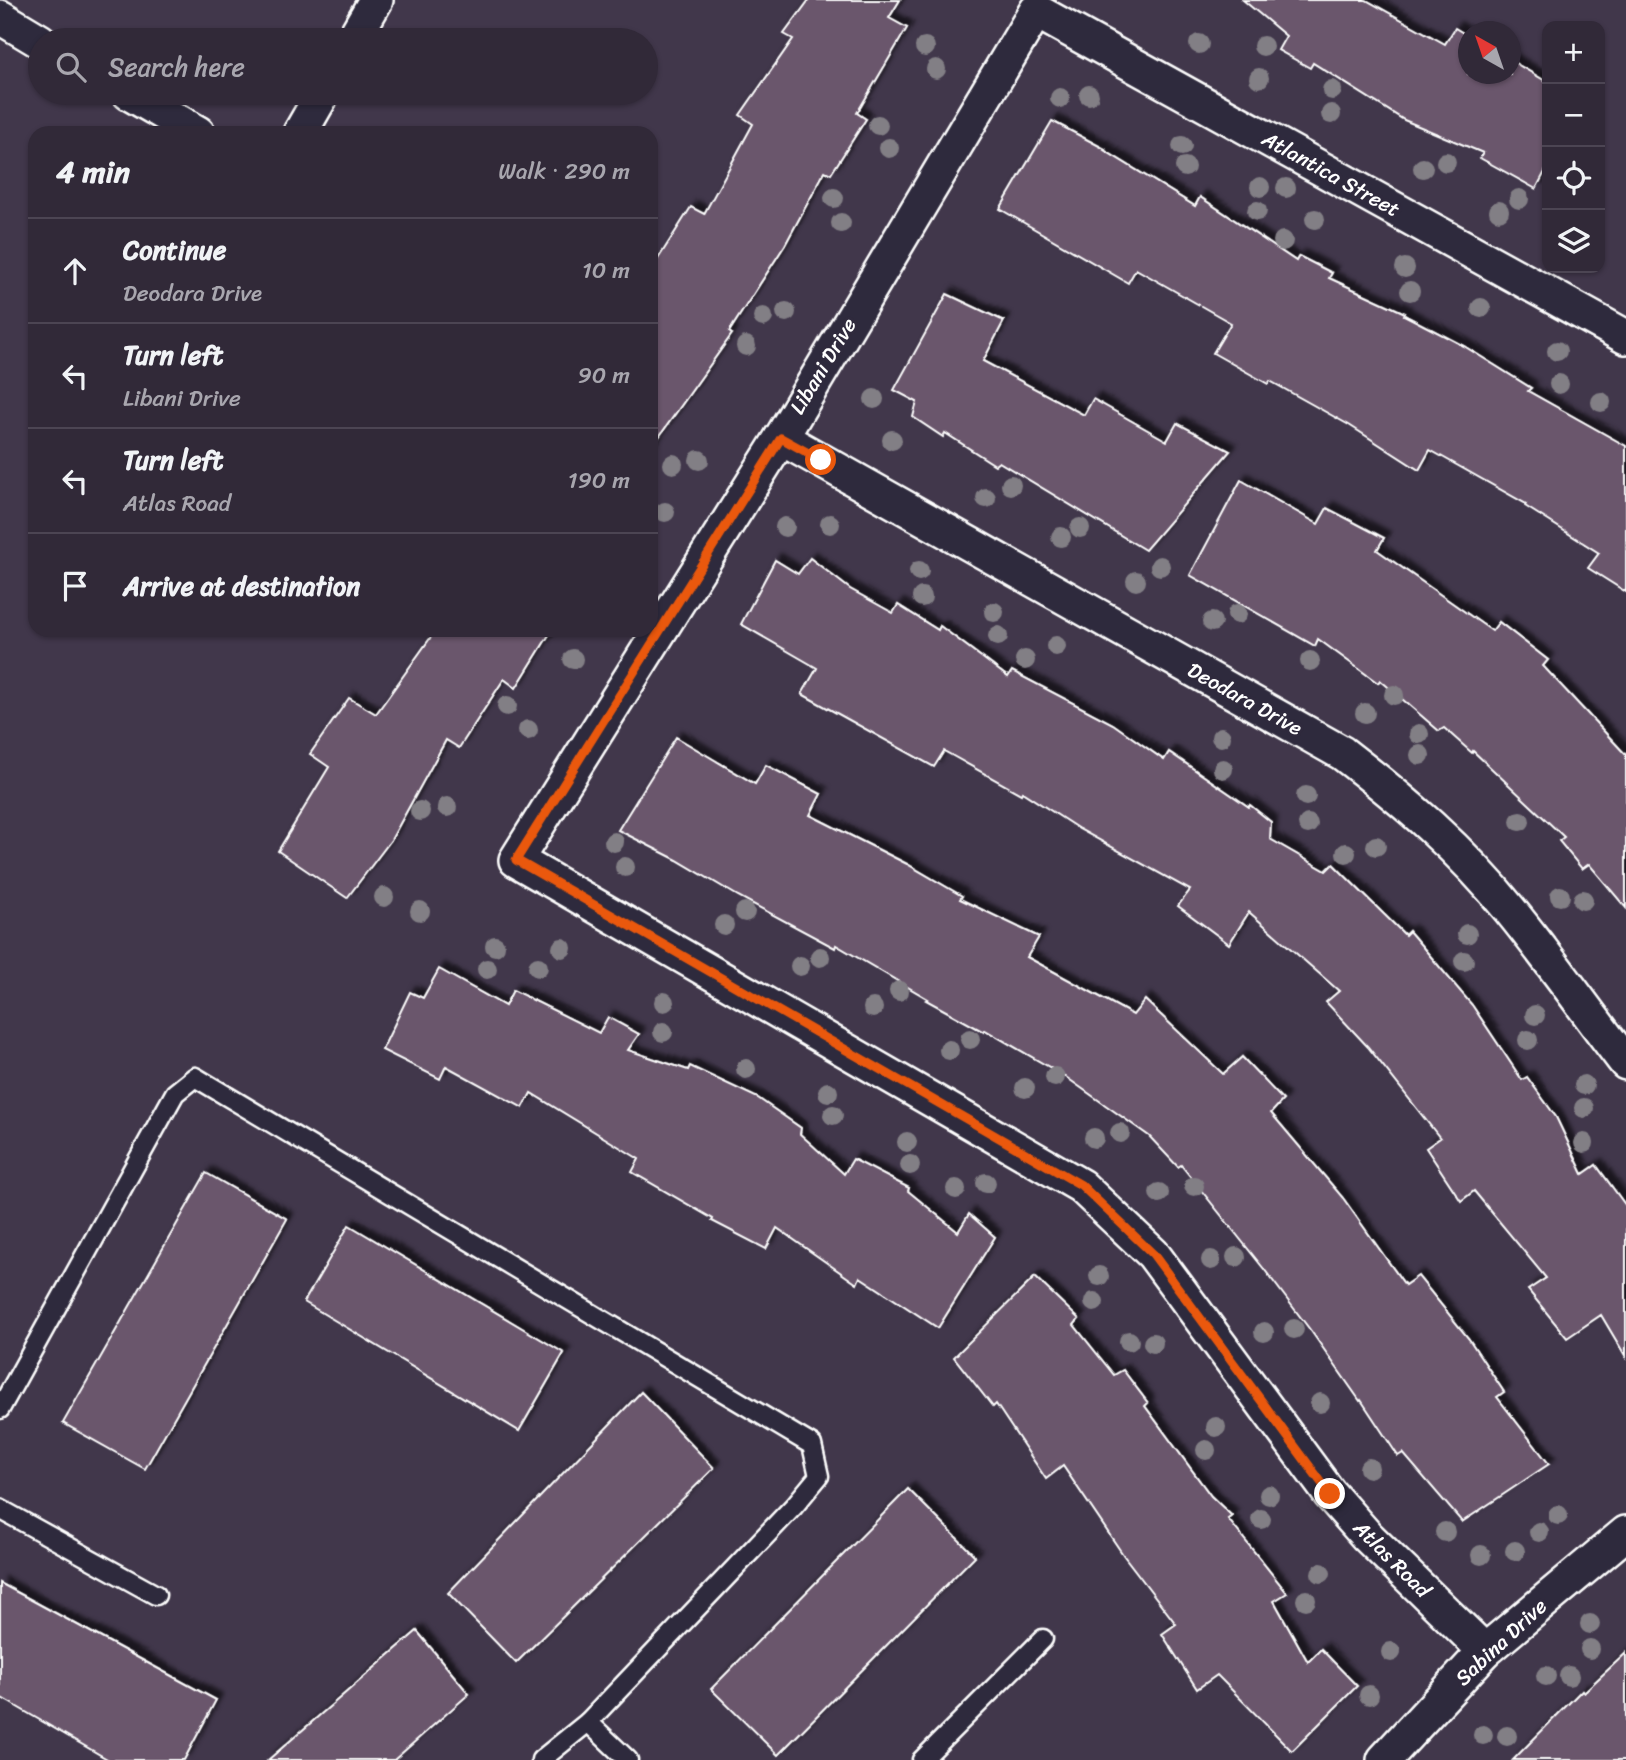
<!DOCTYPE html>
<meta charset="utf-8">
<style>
body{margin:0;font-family:Sriracha,sans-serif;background:#393140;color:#f1f3f6}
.controls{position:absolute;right:21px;top:21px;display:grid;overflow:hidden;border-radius:14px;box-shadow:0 2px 5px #0004}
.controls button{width:63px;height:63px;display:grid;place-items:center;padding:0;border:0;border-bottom:2px solid #4c4553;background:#312938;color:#f1f3f6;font:35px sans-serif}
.compass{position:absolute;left:1458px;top:21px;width:63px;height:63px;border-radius:50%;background:#312938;box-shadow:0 2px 5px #0004;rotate:320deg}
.stop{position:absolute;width:21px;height:21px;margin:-16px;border:5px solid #ea580c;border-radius:50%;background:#fff}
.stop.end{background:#ea580c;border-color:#fff;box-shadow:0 2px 7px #0008}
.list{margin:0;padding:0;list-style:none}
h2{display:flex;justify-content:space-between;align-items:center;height:91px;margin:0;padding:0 28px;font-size:30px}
h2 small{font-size:23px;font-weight:400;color:#a8a6ae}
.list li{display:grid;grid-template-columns:46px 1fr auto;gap:21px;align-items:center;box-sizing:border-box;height:105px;padding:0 28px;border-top:2px solid #4c4553}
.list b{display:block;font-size:26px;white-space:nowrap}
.list p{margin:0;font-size:23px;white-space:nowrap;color:#a8a6ae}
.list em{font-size:23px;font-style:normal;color:#a8a6ae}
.icon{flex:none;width:38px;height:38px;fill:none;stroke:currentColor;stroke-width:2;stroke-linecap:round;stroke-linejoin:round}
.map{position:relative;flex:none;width:1626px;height:1760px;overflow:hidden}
.search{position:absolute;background:#312938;box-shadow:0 2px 5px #0004;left:28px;top:28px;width:630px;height:77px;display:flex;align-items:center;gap:18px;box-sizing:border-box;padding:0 24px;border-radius:38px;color:#a8a6ae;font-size:26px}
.panel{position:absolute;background:#312938;box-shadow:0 2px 5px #0004;left:28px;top:126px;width:630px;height:511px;border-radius:21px}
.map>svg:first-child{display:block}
</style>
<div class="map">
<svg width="1626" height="1760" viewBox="0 0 1626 1760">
<defs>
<filter id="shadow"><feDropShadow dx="6" dy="-6" stdDeviation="2" flood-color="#0009"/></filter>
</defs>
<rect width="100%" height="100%" fill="#41374b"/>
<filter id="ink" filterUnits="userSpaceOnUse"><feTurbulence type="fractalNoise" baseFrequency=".0143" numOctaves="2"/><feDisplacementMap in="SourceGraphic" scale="14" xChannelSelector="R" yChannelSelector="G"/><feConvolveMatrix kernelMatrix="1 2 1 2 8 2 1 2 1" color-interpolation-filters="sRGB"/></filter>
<g filter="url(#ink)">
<g fill="#6b566c" stroke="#fff" stroke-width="2" filter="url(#shadow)">
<path d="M 809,0 L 900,0 L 889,18 L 907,28 L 857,113 L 866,119 L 831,174 L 825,171 L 785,245 L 729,332 L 732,334 L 651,448 L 651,270 L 691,207 L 704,214 L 753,124 L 740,115 L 793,39 L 784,34 Z"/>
<path d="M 1243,0 L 1366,0 L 1445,44 L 1455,28 L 1468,36 L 1468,74 L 1510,74 L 1510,60 L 1547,82 L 1547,168 L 1536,189 L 1480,158 L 1483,153 L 1404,120 L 1313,63 L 1310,68 L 1278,50 L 1286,36 Z"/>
<path d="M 1052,121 L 1105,149 L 1104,150 L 1195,206 L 1200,197 L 1296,261 L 1299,256 L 1332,273 L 1329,278 L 1405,313 L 1404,315 L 1464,346 L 1531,388 L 1528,391 L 1626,446 L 1626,592 L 1588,568 L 1599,553 L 1525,506 L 1526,504 L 1430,450 L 1419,470 L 1349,425 L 1270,381 L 1268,384 L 1213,353 L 1231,323 L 1136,269 L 1128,283 L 1000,209 Z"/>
<path d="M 947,294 L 1004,321 L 983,361 L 1084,415 L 1093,399 L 1167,441 L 1177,423 L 1230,451 L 1145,550 L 999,462 L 995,465 L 945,433 L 943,437 L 913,417 L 917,402 L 894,390 Z"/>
<path d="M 1241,480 L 1318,524 L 1327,508 L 1384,538 L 1377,550 L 1492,631 L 1499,622 L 1548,660 L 1543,666 L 1626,755 L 1626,908 L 1589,864 L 1582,869 L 1559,841 L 1564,837 L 1473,751 L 1472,753 L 1444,728 L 1439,731 L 1380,680 L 1378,683 L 1318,639 L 1315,646 L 1190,575 Z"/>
<path d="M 810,558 L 850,589 L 893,613 L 898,605 L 938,630 L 940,626 L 1008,677 L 1012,671 L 1113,724 L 1164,760 L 1169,752 L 1249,807 L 1250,805 L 1271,822 L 1270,839 L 1326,871 L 1333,864 L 1405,935 L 1409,931 L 1472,1005 L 1522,1080 L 1527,1077 L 1556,1117 L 1583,1174 L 1596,1165 L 1626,1206 L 1626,1357 L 1601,1315 L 1567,1338 L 1528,1290 L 1546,1278 L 1474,1191 L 1461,1201 L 1426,1148 L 1440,1138 L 1368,1047 L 1326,1002 L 1339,991 L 1249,912 L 1229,944 L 1178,906 L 1190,890 L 1079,829 L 1022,792 L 1021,794 L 944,751 L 934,767 L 802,694 L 817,668 L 741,624 L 775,560 L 798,574 Z"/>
<path d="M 436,630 L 552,630 L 516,688 L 504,679 L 459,748 L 446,740 L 391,840 L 347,898 L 278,851 L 329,767 L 310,754 L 349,698 L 376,714 Z"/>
<path d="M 676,737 L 755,784 L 766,765 L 821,794 L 810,815 L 907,864 L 962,896 L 960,899 L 1039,937 L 1027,957 L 1133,1015 L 1145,1000 L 1223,1074 L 1242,1057 L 1283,1100 L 1271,1113 L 1343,1198 L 1405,1285 L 1418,1276 L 1469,1339 L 1504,1392 L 1497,1397 L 1549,1464 L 1462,1522 L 1403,1453 L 1398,1456 L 1361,1400 L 1360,1401 L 1311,1331 L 1264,1269 L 1181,1165 L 1178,1167 L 1149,1136 L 1063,1075 L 985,1030 L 984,1032 L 926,1000 L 928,999 L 836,945 L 835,948 L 738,896 L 677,860 L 618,830 Z"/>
<path d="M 439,969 L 505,1006 L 513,990 L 599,1033 L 608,1017 L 639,1034 L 628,1050 L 688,1070 L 690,1066 L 758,1098 L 801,1128 L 800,1134 L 844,1174 L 853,1159 L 909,1188 L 908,1191 L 958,1232 L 969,1214 L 995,1237 L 938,1328 L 860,1277 L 857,1284 L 777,1228 L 766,1249 L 712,1221 L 713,1219 L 632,1172 L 639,1159 L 531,1093 L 523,1108 L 446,1066 L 440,1079 L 382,1050 L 410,992 L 423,998 Z"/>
<path d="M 206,1173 L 287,1219 L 145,1469 L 63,1423 Z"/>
<path d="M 349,1225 L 564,1353 L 519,1431 L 304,1302 Z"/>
<path d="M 1035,1277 L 1079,1319 L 1074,1325 L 1114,1375 L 1123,1370 L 1148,1403 L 1145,1406 L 1211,1496 L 1232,1516 L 1228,1519 L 1287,1593 L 1274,1601 L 1308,1662 L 1321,1649 L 1357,1686 L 1292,1751 L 1217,1675 L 1197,1689 L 1162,1634 L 1176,1624 L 1124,1556 L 1063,1466 L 1046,1479 L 996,1404 L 993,1407 L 954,1357 Z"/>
<path d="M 641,1392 L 714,1468 L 516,1663 L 448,1593 Z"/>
<path d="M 908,1489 L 975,1556 L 778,1755 L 711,1689 Z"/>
<path d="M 0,1583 L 216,1700 L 184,1760 L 109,1760 L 0,1697 Z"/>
<path d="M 417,1631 L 469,1694 L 394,1760 L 268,1760 Z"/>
<path d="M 1626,1653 L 1626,1760 L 1513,1760 L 1582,1690 L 1584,1692 Z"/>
</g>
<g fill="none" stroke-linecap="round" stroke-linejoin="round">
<defs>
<g id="service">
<path d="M 0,1409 L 175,1093 L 195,1077 L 812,1445 L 819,1476 L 794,1506 L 588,1722"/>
<path d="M 0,1509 L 156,1595"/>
<path d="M 541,1760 L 588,1722 L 628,1760"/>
<path d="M 922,1760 L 1043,1639"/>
</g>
<g id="minor">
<path d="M 0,17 L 40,41"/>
<path d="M 353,40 L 376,0"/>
<path d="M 129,93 L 198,133"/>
<path d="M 300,133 L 323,93"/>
<path d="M 781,438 L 1342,753 C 1402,799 1462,850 1510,910 C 1550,959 1587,1012 1626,1063"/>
<path d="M 1485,1651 L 1367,1536 L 1330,1494 L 1153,1254 L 1081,1186 L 516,860 L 781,438 L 1036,11 L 1626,337"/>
<path d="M 1384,1760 L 1485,1651 L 1626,1533"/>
</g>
</defs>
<use href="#service" stroke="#fff" stroke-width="23"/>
<use href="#minor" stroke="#fff" stroke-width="38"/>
<use href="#service" stroke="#2f2a3d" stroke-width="18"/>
<use href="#minor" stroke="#2f2a3d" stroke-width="33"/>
</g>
<g fill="#827f85">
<circle cx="1199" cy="44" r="10"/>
<circle cx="1263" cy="46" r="10"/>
<circle cx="925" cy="47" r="10"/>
<circle cx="936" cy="69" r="10"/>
<circle cx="1259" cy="78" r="10"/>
<circle cx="1332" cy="90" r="10"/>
<circle cx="1089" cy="95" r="10"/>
<circle cx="1060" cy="98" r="10"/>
<circle cx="1331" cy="114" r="10"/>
<circle cx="878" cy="125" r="10"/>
<circle cx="1182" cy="146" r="10"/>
<circle cx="889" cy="148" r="10"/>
<circle cx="1446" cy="162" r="10"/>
<circle cx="1185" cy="167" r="10"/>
<circle cx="1423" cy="168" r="10"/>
<circle cx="1260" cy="187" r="10"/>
<circle cx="1286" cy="188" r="10"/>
<circle cx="834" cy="198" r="10"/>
<circle cx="1519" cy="199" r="10"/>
<circle cx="1257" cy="211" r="10"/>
<circle cx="1499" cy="211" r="10"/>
<circle cx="1315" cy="219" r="10"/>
<circle cx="841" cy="223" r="10"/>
<circle cx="1283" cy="241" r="10"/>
<circle cx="1405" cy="268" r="10"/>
<circle cx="1410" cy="291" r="10"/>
<circle cx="1481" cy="308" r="10"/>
<circle cx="786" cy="312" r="10"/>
<circle cx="763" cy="317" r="10"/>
<circle cx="746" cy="346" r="10"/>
<circle cx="1557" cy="351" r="10"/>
<circle cx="1559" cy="384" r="10"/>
<circle cx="874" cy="399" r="10"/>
<circle cx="1601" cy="402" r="10"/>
<circle cx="892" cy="440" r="10"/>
<circle cx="699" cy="460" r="10"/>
<circle cx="673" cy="464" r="10"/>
<circle cx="1011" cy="485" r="10"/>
<circle cx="986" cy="498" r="10"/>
<circle cx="665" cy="512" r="10"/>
<circle cx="830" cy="524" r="10"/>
<circle cx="785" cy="527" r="10"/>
<circle cx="1080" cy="528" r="10"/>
<circle cx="1061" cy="537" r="10"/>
<circle cx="1160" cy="566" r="10"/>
<circle cx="919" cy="571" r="10"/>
<circle cx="1136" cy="581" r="10"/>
<circle cx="922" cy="597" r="10"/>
<circle cx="994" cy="612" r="10"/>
<circle cx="1237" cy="614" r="10"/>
<circle cx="1212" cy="622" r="10"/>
<circle cx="998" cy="636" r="10"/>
<circle cx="1056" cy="646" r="10"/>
<circle cx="573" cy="659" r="10"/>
<circle cx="1025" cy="660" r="10"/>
<circle cx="1310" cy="661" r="10"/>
<circle cx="1394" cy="695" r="10"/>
<circle cx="507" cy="706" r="10"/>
<circle cx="1365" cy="713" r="10"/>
<circle cx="528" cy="730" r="10"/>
<circle cx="1419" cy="734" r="10"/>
<circle cx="1221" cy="737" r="10"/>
<circle cx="1420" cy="755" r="10"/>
<circle cx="1223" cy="769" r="10"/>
<circle cx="1306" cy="796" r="10"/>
<circle cx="447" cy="807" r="10"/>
<circle cx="420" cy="811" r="10"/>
<circle cx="1520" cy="821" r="10"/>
<circle cx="1308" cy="824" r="10"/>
<circle cx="614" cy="842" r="10"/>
<circle cx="1376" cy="846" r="10"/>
<circle cx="1346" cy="853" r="10"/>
<circle cx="625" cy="867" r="10"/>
<circle cx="1560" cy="896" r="10"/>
<circle cx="384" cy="897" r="10"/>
<circle cx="1583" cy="900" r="10"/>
<circle cx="420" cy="911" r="10"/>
<circle cx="745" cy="912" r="10"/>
<circle cx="724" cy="925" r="10"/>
<circle cx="1467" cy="934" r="10"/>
<circle cx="495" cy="946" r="10"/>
<circle cx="562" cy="948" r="10"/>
<circle cx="820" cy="957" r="10"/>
<circle cx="1464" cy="961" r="10"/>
<circle cx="800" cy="966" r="10"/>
<circle cx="538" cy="967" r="10"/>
<circle cx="487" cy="969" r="10"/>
<circle cx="899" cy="991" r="10"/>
<circle cx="664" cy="1002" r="10"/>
<circle cx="873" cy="1008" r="10"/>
<circle cx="1535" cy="1015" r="10"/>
<circle cx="663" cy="1032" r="10"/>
<circle cx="970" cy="1039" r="10"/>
<circle cx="1528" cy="1040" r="10"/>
<circle cx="949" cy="1050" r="10"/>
<circle cx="746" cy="1069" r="10"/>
<circle cx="1055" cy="1077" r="10"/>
<circle cx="1584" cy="1085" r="10"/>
<circle cx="1025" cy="1088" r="10"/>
<circle cx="828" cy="1092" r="10"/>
<circle cx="1584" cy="1108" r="10"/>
<circle cx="833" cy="1115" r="10"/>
<circle cx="1120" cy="1133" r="10"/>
<circle cx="1094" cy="1138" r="10"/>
<circle cx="907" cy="1142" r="10"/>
<circle cx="1584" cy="1143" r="10"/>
<circle cx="910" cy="1165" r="10"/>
<circle cx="986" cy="1183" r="10"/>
<circle cx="1194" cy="1186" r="10"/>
<circle cx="956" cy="1189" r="10"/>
<circle cx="1159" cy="1193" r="10"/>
<circle cx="1236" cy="1257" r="10"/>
<circle cx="1211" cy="1260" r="10"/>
<circle cx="1099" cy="1276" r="10"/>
<circle cx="1094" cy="1302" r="10"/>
<circle cx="1294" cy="1329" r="10"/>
<circle cx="1264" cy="1332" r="10"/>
<circle cx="1129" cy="1341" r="10"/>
<circle cx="1153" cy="1343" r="10"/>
<circle cx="1320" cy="1403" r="10"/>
<circle cx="1216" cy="1427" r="10"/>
<circle cx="1206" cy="1450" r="10"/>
<circle cx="1369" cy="1468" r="10"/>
<circle cx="1269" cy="1495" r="10"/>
<circle cx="1558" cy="1515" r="10"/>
<circle cx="1261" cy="1519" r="10"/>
<circle cx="1445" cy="1532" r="10"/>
<circle cx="1539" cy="1532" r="10"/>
<circle cx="1515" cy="1551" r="10"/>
<circle cx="1481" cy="1555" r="10"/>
<circle cx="1321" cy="1573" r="10"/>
<circle cx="1306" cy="1600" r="10"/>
<circle cx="1590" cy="1624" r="10"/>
<circle cx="1590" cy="1649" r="10"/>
<circle cx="1391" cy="1652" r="10"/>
<circle cx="1546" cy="1676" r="10"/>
<circle cx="1569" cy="1676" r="10"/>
<circle cx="1369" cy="1695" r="10"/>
<circle cx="1483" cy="1735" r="10"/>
<circle cx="1507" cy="1736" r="10"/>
</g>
</g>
<g fill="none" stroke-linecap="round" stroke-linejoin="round" filter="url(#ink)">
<path stroke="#ea580c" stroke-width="9" d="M 821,460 L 781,438 L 516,860 L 1081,1185 L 1153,1254 L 1330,1494"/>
</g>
<g text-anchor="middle" stroke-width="6" stroke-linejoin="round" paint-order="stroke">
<g font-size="21" fill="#fff" stroke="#2f2a3d">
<text transform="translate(1331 174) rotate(29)" y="7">Atlantica Street</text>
<text transform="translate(823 366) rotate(-59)" y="7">Libani Drive</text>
<text transform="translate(1245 699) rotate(29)" y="7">Deodara Drive</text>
<text transform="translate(1392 1559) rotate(45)" y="7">Atlas Road</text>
<text transform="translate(1501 1642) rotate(-43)" y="7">Sabina Drive</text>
</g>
</g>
</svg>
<div class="controls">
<button>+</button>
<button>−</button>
<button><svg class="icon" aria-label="locate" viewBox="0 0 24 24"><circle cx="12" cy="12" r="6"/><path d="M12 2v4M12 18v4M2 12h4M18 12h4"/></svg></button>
<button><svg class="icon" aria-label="layers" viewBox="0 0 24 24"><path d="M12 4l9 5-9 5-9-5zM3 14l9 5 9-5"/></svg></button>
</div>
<svg class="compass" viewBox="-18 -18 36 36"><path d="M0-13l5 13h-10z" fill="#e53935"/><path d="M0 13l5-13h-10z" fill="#a8a6ae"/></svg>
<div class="stop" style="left:821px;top:460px"></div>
<div class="stop end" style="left:1330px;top:1494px"></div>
<div class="search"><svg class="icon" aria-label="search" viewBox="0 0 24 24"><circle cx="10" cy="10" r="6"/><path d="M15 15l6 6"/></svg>Search here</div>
<section class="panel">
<h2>4 min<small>Walk · 290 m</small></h2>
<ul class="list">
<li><svg class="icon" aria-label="ahead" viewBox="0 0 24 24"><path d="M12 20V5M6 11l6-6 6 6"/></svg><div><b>Continue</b><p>Deodara Drive</p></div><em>10 m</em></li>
<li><svg class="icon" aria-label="left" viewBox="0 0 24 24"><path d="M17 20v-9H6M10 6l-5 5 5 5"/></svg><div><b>Turn left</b><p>Libani Drive</p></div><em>90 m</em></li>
<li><svg class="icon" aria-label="left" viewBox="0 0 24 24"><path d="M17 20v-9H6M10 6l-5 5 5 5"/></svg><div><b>Turn left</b><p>Atlas Road</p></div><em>190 m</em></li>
<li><svg class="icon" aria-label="arrive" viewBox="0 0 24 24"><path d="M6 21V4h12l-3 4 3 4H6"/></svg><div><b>Arrive at destination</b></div></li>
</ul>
</section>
</div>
